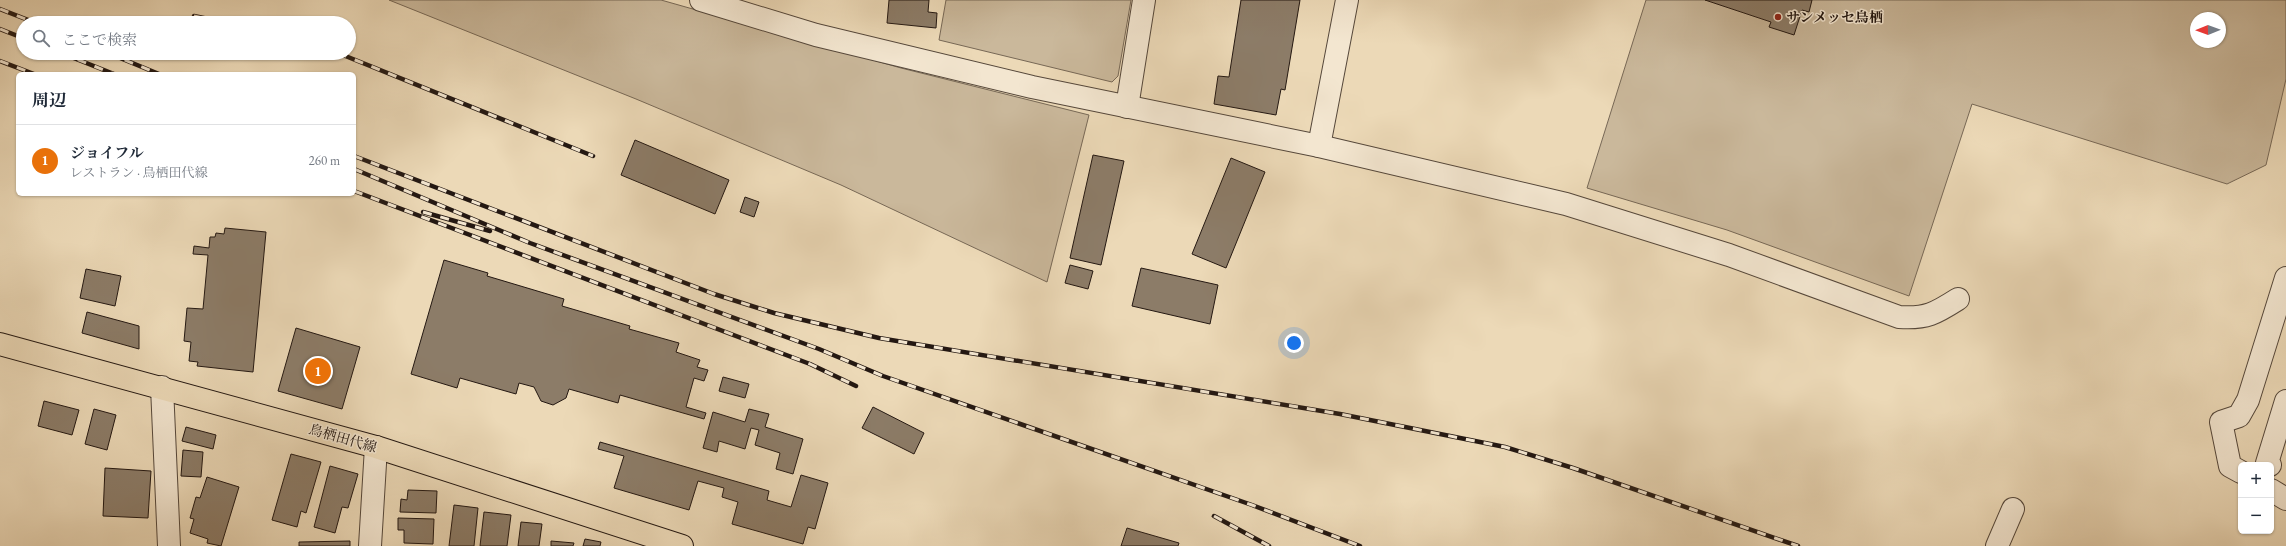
<!DOCTYPE html>
<html lang="ja">
<meta charset="utf-8">
<style>
body{margin:0;font-family:"EB Garamond","Noto Serif JP",serif;background:#f6f6f7;color:#1f2937}
.controls{position:absolute;right:12px;bottom:12px;display:grid;overflow:hidden;border-radius:6px;box-shadow:0 1px 3px #0004}
.controls button{width:36px;height:36px;display:grid;place-items:center;padding:0;border:0;border-bottom:1px solid #e0e1e3;background:#fff;color:#1f2937;font:20px sans-serif}
.compass{position:absolute;left:2190px;top:12px;width:36px;height:36px;border-radius:50%;background:#fff;box-shadow:0 1px 3px #0004;rotate:269deg}
.you{position:absolute;left:1294px;top:343px;width:14px;height:14px;margin:-10px;border:3px solid #fff;border-radius:50%;background:#1a73e8;box-shadow:0 0 0 6px #1a73e833}
.badge{display:grid;place-items:center;width:26px;height:26px;border-radius:50%;background:#0f766e;color:#fff;font-size:13px;font-weight:700}
.pin{position:absolute;translate:-50% -50%;border:2px solid #fff;box-shadow:0 1px 4px #0006}
.list{margin:0;padding:0;list-style:none}
h2{display:flex;justify-content:space-between;align-items:center;height:52px;margin:0;padding:0 16px;font-size:17px}
h2 small{font-size:13px;font-weight:400;color:#747a83}
.list li{display:grid;grid-template-columns:26px 1fr auto;gap:12px;align-items:center;box-sizing:border-box;height:72px;padding:0 16px;border-top:1px solid #e0e1e3}
.list b{display:block;font-size:15px;white-space:nowrap}
.list p{margin:0;font-size:13px;white-space:nowrap;color:#747a83}
.list em{font-size:13px;font-style:normal;color:#747a83}
.icon{flex:none;width:22px;height:22px;fill:none;stroke:currentColor;stroke-width:2;stroke-linecap:round;stroke-linejoin:round}
.map{position:relative;flex:none;width:2286px;height:546px;overflow:hidden}
.search{position:absolute;background:#fff;box-shadow:0 1px 3px #0004;left:16px;top:16px;width:340px;height:44px;display:flex;align-items:center;gap:10px;box-sizing:border-box;padding:0 14px;border-radius:22px;color:#747a83;font-size:15px}
.panel{position:absolute;background:#fff;box-shadow:0 1px 3px #0004;left:16px;top:72px;width:340px;height:124px;border-radius:6px}
.map>svg:first-child{display:block}
</style>
<div class="map">
<svg width="2286" height="546" viewBox="0 0 2286 546">
<rect width="100%" height="100%" fill="#ecd9b7"/>
<filter id="stains"><feTurbulence type="fractalNoise" baseFrequency=".005" numOctaves="4"/><feColorMatrix values="0 0 0 0 .2 0 0 0 0 .09 0 0 0 0 .02 0 0 0 .5 -.17"/></filter>
<radialGradient id="worn" r=".72"><stop offset=".6" stop-color="#630" stop-opacity="0"/><stop offset="1" stop-color="#630" stop-opacity=".3"/></radialGradient>
<g fill="#cab89b" stroke="#776856" fill-rule="evenodd">
<path d="M 389,0 L 661,0 L 901,68 L 1089,115 L 1047,282 L 841,185 L 636,99 Z"/>
<path d="M 946,0 L 1131,0 L 1118,76 L 1112,82 L 939,40 Z"/>
<path d="M 1646,0 L 2286,0 L 2286,79 L 2266,165 L 2227,184 L 1972,104 L 1909,296 L 1727,230 L 1587,188 ZM 2196,18 L 2220,18 L 2220,42 L 2196,42 Z"/>
</g>
<g fill="#8c7c68" stroke="#241812">
<path d="M 889,0 L 929,0 L 928,12 L 937,13 L 936,28 L 887,23 Z"/>
<path d="M 1241,0 L 1300,0 L 1285,90 L 1281,89 L 1276,115 L 1214,104 L 1218,76 L 1229,77 Z"/>
<path d="M 1705,0 L 1812,0 L 1809,12 L 1802,10 L 1794,35 L 1769,27 L 1771,22 Z"/>
<path d="M 635,140 L 729,180 L 715,214 L 621,175 Z"/>
<path d="M 1093,155 L 1124,161 L 1101,265 L 1070,258 Z"/>
<path d="M 1231,158 L 1265,172 L 1226,268 L 1192,254 Z"/>
<path d="M 745,197 L 759,202 L 754,217 L 740,212 Z"/>
<path d="M 225,228 L 266,232 L 253,372 L 197,366 L 198,362 L 189,361 L 191,342 L 184,341 L 187,308 L 203,309 L 208,255 L 193,254 L 194,246 L 209,248 L 210,237 L 215,237 L 216,233 L 224,234 Z"/>
<path d="M 444,260 L 488,273 L 487,276 L 564,299 L 562,306 L 630,326 L 629,329 L 679,343 L 676,352 L 700,360 L 697,367 L 708,370 L 704,381 L 694,378 L 686,407 L 706,413 L 704,419 L 620,395 L 618,403 L 569,389 L 566,398 L 553,405 L 541,401 L 534,387 L 519,383 L 516,394 L 460,378 L 457,388 L 411,374 Z"/>
<path d="M 1070,265 L 1093,271 L 1088,289 L 1065,283 Z"/>
<path d="M 1141,268 L 1218,285 L 1210,324 L 1132,306 Z"/>
<path d="M 86,269 L 121,276 L 115,306 L 80,298 Z"/>
<path d="M 87,312 L 139,326 L 139,349 L 82,333 Z"/>
<path d="M 296,328 L 360,347 L 342,409 L 278,391 Z"/>
<path d="M 723,377 L 749,384 L 745,398 L 719,391 Z"/>
<path d="M 44,401 L 79,410 L 72,435 L 38,426 Z"/>
<path d="M 873,407 L 924,433 L 914,454 L 862,428 Z"/>
<path d="M 94,409 L 116,415 L 107,450 L 85,444 Z"/>
<path d="M 749,409 L 769,414 L 765,427 L 803,439 L 793,474 L 776,469 L 780,453 L 755,445 L 759,430 L 751,428 L 745,449 L 719,441 L 717,452 L 703,448 L 713,412 L 745,422 Z"/>
<path d="M 186,427 L 216,435 L 213,449 L 182,441 Z"/>
<path d="M 600,442 L 769,491 L 767,500 L 791,507 L 801,475 L 828,483 L 815,529 L 808,527 L 803,544 L 732,524 L 738,502 L 722,497 L 724,488 L 698,481 L 689,510 L 614,488 L 624,456 L 598,449 Z"/>
<path d="M 183,450 L 203,452 L 201,477 L 181,476 Z"/>
<path d="M 291,454 L 321,462 L 306,513 L 301,511 L 297,527 L 272,520 Z"/>
<path d="M 330,466 L 358,474 L 348,508 L 342,507 L 335,533 L 314,527 Z"/>
<path d="M 105,468 L 151,471 L 148,518 L 103,516 Z"/>
<path d="M 207,477 L 239,487 L 221,546 L 207,543 L 208,539 L 190,533 L 194,519 L 190,518 L 196,497 L 200,498 Z"/>
<path d="M 408,490 L 437,491 L 436,513 L 400,512 L 401,499 L 407,500 Z"/>
<path d="M 454,505 L 478,508 L 474,546 L 449,546 Z"/>
<path d="M 484,512 L 511,515 L 507,546 L 480,546 Z"/>
<path d="M 398,518 L 434,519 L 433,544 L 404,543 L 404,530 L 398,530 Z"/>
<path d="M 521,522 L 542,524 L 539,546 L 518,546 Z"/>
<path d="M 1127,528 L 1179,543 L 1178,546 L 1121,546 Z"/>
<path d="M 585,539 L 601,542 L 600,546 L 583,546 Z"/>
<path d="M 350,541 L 350,546 L 299,546 L 299,542 Z"/>
<path d="M 551,541 L 574,543 L 573,546 L 551,546 Z"/>
</g>
<g fill="none" stroke-linecap="round" stroke-linejoin="round">
<defs>
<g id="minor">
<path d="M 701,0 L 816,35 L 1032,87 L 1319,146 L 1566,204 L 1729,255 L 1899,317 C 1927,319 1936,313 1958,299"/>
<path d="M 1127,107 L 1144,0"/>
<path d="M 1319,146 L 1347,0"/>
<path d="M 162,387 L 169,546"/>
<path d="M 2270,465 L 2267,463 L 2286,401"/>
<path d="M 2241,472 L 2230,466 L 2221,422 L 2239,416 L 2248,400 L 2286,278"/>
<path d="M 2271,490 L 2286,499"/>
<path d="M 370,546 L 376,447"/>
<path d="M 1997,546 L 2013,509"/>
</g>
<path id="major" d="M 0,344 L 376,447 L 682,546"/>
</defs>
<use href="#minor" stroke="#56483b" stroke-width="24"/>
<use href="#major" stroke="#241812" stroke-width="24"/>
<use href="#minor" stroke="#f3e6d0" stroke-width="22"/>
<use href="#major" stroke="#ecd9b7" stroke-width="22"/>
<defs>
<g id="rail">
<path d="M 0,9 L 36,23"/>
<path d="M 194,16 L 227,23"/>
<path d="M 0,29 L 23,38"/>
<path d="M 61,53 L 114,74"/>
<path d="M 108,53 L 159,74"/>
<path d="M 338,53 L 593,156"/>
<path d="M 0,61 L 34,74"/>
<path d="M 354,156 L 714,294 L 774,313 L 879,338 L 1340,414 L 1505,447 L 1573,468 L 1798,546"/>
<path d="M 354,169 L 530,243 L 819,349 L 883,376 L 1252,505 L 1360,546"/>
<path d="M 354,191 L 810,364 L 856,386"/>
<path d="M 423,212 L 490,231"/>
<path d="M 1214,516 L 1269,546"/>
</g>
</defs>
<use href="#rail" stroke="#241812" stroke-width="4.5"/>
<use href="#rail" stroke="#f3e6d0" stroke-width="3" stroke-dasharray="9" stroke-linecap="butt"/>
</g>
<circle fill="#8f2418" stroke="#f3e6d0" stroke-width="1.5" cx="1778" cy="17" r="4"/>
<g text-anchor="middle" stroke-width="3" stroke-linejoin="round" paint-order="stroke">
<g font-size="14" font-weight="bold" fill="#241812" stroke="#f3e6d0" text-anchor="start">
<text x="1786" y="22">サンメッセ鳥栖</text>
</g>
<g font-size="14" fill="#241812" stroke="#f3e6d0">
<text transform="translate(343 438) rotate(16)" y="5">鳥栖田代線</text>
</g>
</g>
<rect width="100%" height="100%" filter="url(#stains)"/>
<rect width="100%" height="100%" fill="url(#worn)"/>
</svg>
<div class="controls">
<button>+</button>
<button>−</button>
</div>
<svg class="compass" viewBox="-18 -18 36 36"><path d="M0-13l5 13h-10z" fill="#e53935"/><path d="M0 13l5-13h-10z" fill="#747a83"/></svg>
<div class="you"></div>
<div class="pin badge" style="left:318px;top:371px;background:#e8710a">1</div>
<div class="search"><svg class="icon" aria-label="search" viewBox="0 0 24 24"><circle cx="10" cy="10" r="6"/><path d="M15 15l6 6"/></svg>ここで検索</div>
<section class="panel">
<h2>周辺<small></small></h2>
<ul class="list">
<li><span class="badge" style="background:#e8710a">1</span><div><b>ジョイフル</b><p>レストラン · 鳥栖田代線</p></div><em>260 m</em></li>
</ul>
</section>
</div>
